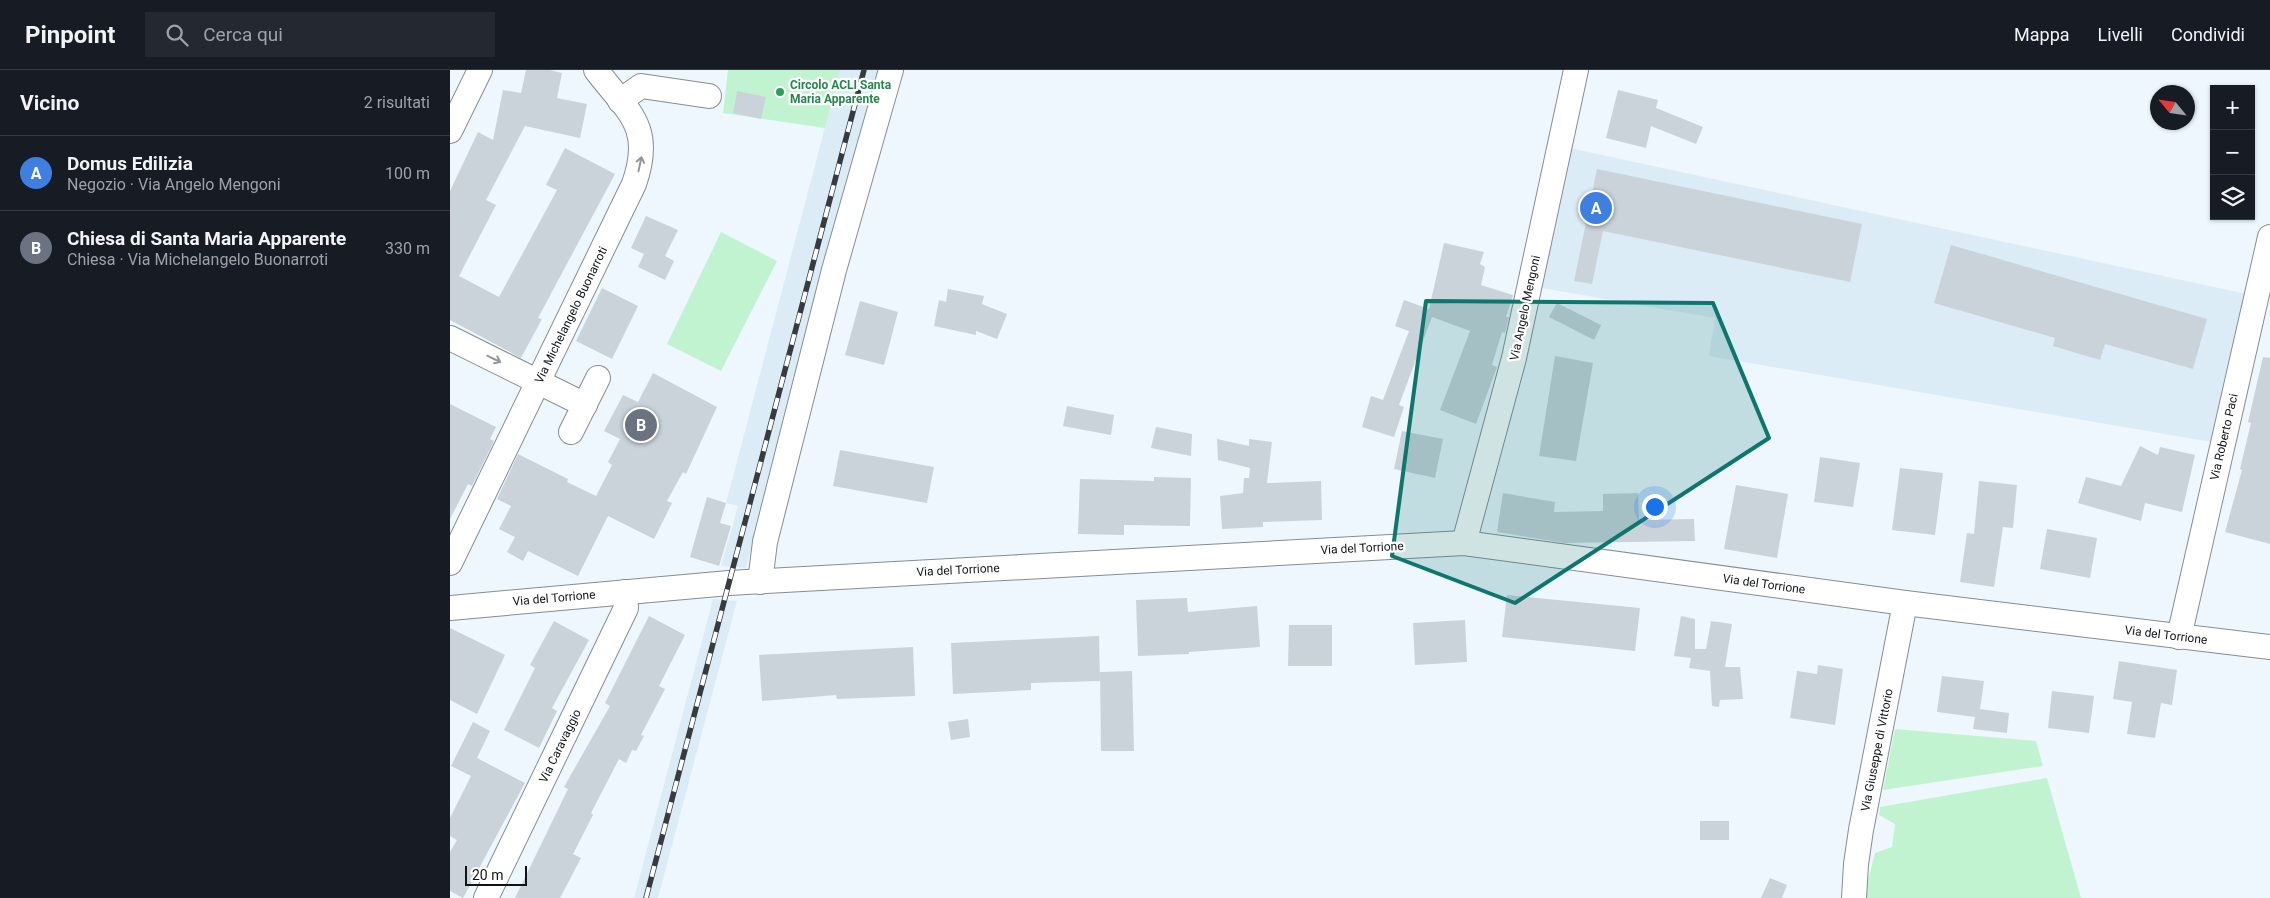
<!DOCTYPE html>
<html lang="it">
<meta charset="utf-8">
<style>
body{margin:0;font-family:Roboto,sans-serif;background:#242831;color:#f1f3f6}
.controls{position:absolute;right:15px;top:15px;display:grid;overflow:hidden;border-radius:0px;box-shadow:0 1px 4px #0004}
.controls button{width:45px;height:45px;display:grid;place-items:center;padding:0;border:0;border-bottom:1px solid #363941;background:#171b24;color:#f1f3f6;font:25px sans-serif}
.compass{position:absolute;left:1700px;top:15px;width:45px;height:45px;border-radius:50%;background:#171b24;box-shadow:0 1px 4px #0004;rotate:299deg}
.scale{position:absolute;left:15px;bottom:12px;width:62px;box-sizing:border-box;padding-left:5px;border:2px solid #111417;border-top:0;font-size:14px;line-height:18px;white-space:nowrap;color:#111417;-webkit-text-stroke:4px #fff;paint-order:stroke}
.you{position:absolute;left:1204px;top:436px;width:18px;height:18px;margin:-12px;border:4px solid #fff;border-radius:50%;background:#1a73e8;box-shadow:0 0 0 8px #1a73e833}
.badge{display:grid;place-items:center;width:32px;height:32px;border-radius:50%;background:#d594a7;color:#fff;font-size:16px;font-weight:700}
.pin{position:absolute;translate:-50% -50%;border:2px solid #fff;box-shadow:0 1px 5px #0006}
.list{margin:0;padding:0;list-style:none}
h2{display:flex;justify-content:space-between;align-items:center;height:65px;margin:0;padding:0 20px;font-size:21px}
h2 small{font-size:16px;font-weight:400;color:#9ea1a6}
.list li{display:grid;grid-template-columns:32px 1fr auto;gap:15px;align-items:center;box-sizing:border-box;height:75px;padding:0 20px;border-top:1px solid #363941}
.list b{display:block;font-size:19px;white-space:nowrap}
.list p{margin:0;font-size:16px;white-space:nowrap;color:#9ea1a6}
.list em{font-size:16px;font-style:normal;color:#9ea1a6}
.icon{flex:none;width:28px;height:28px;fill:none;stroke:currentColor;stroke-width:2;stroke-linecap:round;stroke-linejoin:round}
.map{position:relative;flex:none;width:1820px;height:828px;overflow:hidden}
header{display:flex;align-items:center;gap:30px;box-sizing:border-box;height:70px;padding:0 25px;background:#171b24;border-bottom:1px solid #363941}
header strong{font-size:24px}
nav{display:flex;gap:28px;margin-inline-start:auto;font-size:18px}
.search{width:350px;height:45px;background:#242831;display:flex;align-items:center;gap:12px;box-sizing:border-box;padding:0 18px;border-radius:0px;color:#9ea1a6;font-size:19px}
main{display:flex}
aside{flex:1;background:#171b24}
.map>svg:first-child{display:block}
</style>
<header>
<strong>Pinpoint</strong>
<div class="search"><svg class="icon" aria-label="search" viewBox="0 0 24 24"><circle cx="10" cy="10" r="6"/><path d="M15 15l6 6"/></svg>Cerca qui</div>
<nav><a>Mappa</a><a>Livelli</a><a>Condividi</a></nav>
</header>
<main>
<aside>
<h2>Vicino<small>2 risultati</small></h2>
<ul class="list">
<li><span class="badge" style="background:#3f7fe0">A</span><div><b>Domus Edilizia</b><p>Negozio · Via Angelo Mengoni</p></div><em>100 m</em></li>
<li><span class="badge" style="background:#6b7280">B</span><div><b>Chiesa di Santa Maria Apparente</b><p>Chiesa · Via Michelangelo Buonarroti</p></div><em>330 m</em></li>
</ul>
</aside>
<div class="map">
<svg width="1820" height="828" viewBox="0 0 1820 828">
<rect width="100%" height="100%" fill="#eef7fe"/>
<g fill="#dcecf7">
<path d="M 390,0 L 430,0 L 296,498 L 271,496 L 288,436 L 276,433 Z"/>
<path d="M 1115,77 L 1806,226 L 1773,374 L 1259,286 L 1265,248 L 1086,217 Z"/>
<path d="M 263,529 L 287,531 L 208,828 L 184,828 Z"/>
</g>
<g fill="#c1f3d1">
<path d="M 278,0 L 390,0 L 375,58 L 273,43 Z"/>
<path d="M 271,162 L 327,191 L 271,301 L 217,274 Z"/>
<path d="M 1445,659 L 1586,671 L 1593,696 L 1433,720 Z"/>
<path d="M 1597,708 L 1631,828 L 1417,828 L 1416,818 L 1425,783 L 1442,777 L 1445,754 L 1429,745 L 1430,737 Z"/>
</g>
<g fill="#cad3da">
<path d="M 76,0 L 100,0 L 112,3 L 107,28 L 137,34 L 130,68 L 75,56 L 36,130 L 46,135 L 9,206 L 49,227 L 107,120 L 96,115 L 115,78 L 165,104 L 88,248 L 92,249 L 71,288 L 0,250 L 0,121 L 28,62 L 43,70 L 53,20 L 71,23 Z"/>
<path d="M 1168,20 L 1208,30 L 1206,38 L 1253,57 L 1246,74 L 1201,56 L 1196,78 L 1156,68 Z"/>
<path d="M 287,21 L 316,27 L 311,49 L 283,43 Z"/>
<path d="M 1147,99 L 1412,154 L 1400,212 L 1153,161 L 1142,214 L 1124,211 Z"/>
<path d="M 196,146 L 228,160 L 215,186 L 224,191 L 215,210 L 188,197 L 194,184 L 181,178 Z"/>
<path d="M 994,173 L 1034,182 L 1030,194 L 1035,197 L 1031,215 L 1063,225 L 1056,247 L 1059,247 L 1055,263 L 1052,262 L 1042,295 L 1047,297 L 1026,354 L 990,340 L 1020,261 L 982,247 L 949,335 L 954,337 L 944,367 L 912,357 L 921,326 L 933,330 L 959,261 L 945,256 L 954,230 L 979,239 Z"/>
<path d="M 1501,175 L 1757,249 L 1743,299 L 1655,274 L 1650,290 L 1603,276 L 1605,268 L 1484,233 Z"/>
<path d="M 152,218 L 188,236 L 162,289 L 126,271 Z"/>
<path d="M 498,219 L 534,226 L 532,234 L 557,244 L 547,269 L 526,261 L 526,265 L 484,256 L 489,230 L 496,232 Z"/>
<path d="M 410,231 L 448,242 L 434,295 L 395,285 Z"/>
<path d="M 1107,233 L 1151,255 L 1144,270 L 1099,247 Z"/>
<path d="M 1105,286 L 1143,293 L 1126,391 L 1089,386 Z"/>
<path d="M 1813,287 L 1820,288 L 1820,474 L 1775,462 L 1792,400 L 1790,399 L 1801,353 L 1798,352 Z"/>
<path d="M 203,303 L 267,337 L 236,404 L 233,402 L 217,431 L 222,433 L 204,469 L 158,446 L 128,506 L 78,481 L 73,491 L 57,482 L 65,467 L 49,459 L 61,436 L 47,429 L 68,384 L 118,409 L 117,412 L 146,426 L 162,395 L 158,392 L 170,369 L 154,361 L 173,325 L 188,332 Z"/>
<path d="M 0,334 L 46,357 L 40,369 L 44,371 L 22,416 L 18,414 L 0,449 Z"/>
<path d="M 617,336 L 664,345 L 661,365 L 613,356 Z"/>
<path d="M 706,357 L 742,364 L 741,386 L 701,378 Z"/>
<path d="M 952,361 L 993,369 L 985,408 L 944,399 Z"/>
<path d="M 767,369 L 799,376 L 799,369 L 822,372 L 817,413 L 871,411 L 872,450 L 813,452 L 813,457 L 772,459 L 770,426 L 793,423 L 794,408 L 799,408 L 800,398 L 768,390 Z"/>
<path d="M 1690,376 L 1708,385 L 1710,377 L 1745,385 L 1732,442 L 1695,433 L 1691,451 L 1628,433 L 1636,407 L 1671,416 Z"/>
<path d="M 390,380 L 484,397 L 477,433 L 383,416 Z"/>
<path d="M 1370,387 L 1410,393 L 1403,437 L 1364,432 Z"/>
<path d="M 1450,398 L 1493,403 L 1485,465 L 1442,460 Z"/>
<path d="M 704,407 L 741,408 L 740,456 L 674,455 L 674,465 L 628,464 L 630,409 L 704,411 Z"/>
<path d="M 1529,411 L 1567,415 L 1563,458 L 1553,457 L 1544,517 L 1510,512 L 1517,463 L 1524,464 Z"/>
<path d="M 1286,415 L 1338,424 L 1327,488 L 1274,479 Z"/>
<path d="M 1053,423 L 1105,432 L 1104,442 L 1153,441 L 1153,424 L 1188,423 L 1189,450 L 1244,449 L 1245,471 L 1114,473 L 1047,462 Z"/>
<path d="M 257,427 L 276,433 L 270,453 L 281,456 L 269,496 L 240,487 Z"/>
<path d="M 1597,459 L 1647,468 L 1640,508 L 1590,499 Z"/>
<path d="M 1057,525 L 1190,538 L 1185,581 L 1052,567 Z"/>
<path d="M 737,528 L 738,542 L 807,536 L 810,577 L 739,582 L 739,584 L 688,586 L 686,530 Z"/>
<path d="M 199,546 L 235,565 L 209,616 L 215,619 L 191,665 L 194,666 L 186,681 L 182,680 L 176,693 L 169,689 L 141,743 L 143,745 L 123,784 L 131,788 L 110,828 L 65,828 L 118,719 L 114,717 L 160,636 L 155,633 Z"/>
<path d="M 1231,546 L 1245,549 L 1245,579 L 1256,579 L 1261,551 L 1282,554 L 1275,597 L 1290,597 L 1293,629 L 1270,630 L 1269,637 L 1262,636 L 1260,601 L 1239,598 L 1241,588 L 1224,586 Z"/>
<path d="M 1015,550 L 1017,592 L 965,595 L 963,553 Z"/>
<path d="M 104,551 L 139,570 L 102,638 L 107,641 L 89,678 L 54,660 L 85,598 L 80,595 Z"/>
<path d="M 839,555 L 882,555 L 882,596 L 838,596 Z"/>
<path d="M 0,558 L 55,585 L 27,644 L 0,630 Z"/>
<path d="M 649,566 L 650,611 L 581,613 L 581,620 L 503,624 L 501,573 Z"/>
<path d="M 463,577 L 465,626 L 387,629 L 386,625 L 312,631 L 309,585 Z"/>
<path d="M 1669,591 L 1727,600 L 1722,635 L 1711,633 L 1705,668 L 1677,664 L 1682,632 L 1663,629 Z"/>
<path d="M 1368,595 L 1393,599 L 1385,655 L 1340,648 L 1347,601 L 1367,604 Z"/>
<path d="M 682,601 L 684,681 L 651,681 L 650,602 Z"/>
<path d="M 1492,606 L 1534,611 L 1530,639 L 1559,643 L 1557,663 L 1523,659 L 1525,647 L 1487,642 Z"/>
<path d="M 1602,621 L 1644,626 L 1639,663 L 1598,658 Z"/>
<path d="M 518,649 L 520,667 L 501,670 L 498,652 Z"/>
<path d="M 23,652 L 40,661 L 27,688 L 75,713 L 13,828 L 0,821 L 0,782 L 7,770 L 0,766 L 0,748 L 21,706 L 1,696 Z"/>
<rect x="1250" y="751" width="29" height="19"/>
<path d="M 1320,808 L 1337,815 L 1332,828 L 1311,828 Z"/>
</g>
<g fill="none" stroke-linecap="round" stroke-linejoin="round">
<defs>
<g id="minor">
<path d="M 170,31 L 191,16 L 259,26"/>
<path d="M 0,61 L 30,0"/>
<path d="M 0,268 L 135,335"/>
<path d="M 121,362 L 148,308"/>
<path d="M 1014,473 L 1064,288 L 1126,0"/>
<path d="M 0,493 L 184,114 C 204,57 179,43 146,0"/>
<path d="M 310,512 L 315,472 L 384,200 L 441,0"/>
<path d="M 0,538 L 279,513 L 1014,473 L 1455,533 L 1820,577"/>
<path d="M 1729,567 L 1820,167"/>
<path d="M 36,828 L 176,538 L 175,522"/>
<path d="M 1404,828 L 1406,794 L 1411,760 L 1455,533"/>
</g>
</defs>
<use href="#minor" stroke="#858d94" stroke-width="26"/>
<use href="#minor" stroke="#fff" stroke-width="24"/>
<defs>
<path id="rail" d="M 196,828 L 414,0"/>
</defs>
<use href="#rail" stroke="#373b3f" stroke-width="5.5"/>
<use href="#rail" stroke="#fff" stroke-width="4" stroke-dasharray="11" stroke-linecap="butt"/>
</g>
<defs><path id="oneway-shaft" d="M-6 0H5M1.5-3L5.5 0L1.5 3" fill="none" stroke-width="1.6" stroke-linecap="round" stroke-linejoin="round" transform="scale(1.25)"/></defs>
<g stroke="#949597">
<use href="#oneway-shaft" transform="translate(190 94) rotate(-78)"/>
<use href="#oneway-shaft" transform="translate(44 289) rotate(26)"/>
</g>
<path fill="#0f766e" fill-opacity="0.2" stroke="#0f766e" stroke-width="4" stroke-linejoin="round" d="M 976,231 L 1263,233 L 1319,368 L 1065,533 L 942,486 Z"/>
<circle fill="#2e9e5b" stroke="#fff" stroke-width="2" cx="330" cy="22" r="5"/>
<g text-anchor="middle" stroke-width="4.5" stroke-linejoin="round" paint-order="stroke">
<g font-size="12" font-weight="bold" fill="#27864d" stroke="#fff" text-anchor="start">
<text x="340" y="19">Circolo ACLI Santa<tspan x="340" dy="14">Maria Apparente</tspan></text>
</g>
<g font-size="12" fill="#111417" stroke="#fff">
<text transform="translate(1075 238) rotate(-78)" y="4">Via Angelo Mengoni</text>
<text transform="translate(121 245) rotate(-64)" y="4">Via Michelangelo Buonarroti</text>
<text transform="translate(1774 367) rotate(-77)" y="4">Via Roberto Paci</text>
<text transform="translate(912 478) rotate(-3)" y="4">Via del Torrione</text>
<text transform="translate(508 500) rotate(-3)" y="4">Via del Torrione</text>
<text transform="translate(1314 514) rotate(8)" y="4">Via del Torrione</text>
<text transform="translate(104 528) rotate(-5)" y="4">Via del Torrione</text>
<text transform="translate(1716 565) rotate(7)" y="4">Via del Torrione</text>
<text transform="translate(110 676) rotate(-64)" y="4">Via Caravaggio</text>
<text transform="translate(1427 680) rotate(-79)" y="4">Via Giuseppe di Vittorio</text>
</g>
</g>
</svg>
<div class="controls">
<button>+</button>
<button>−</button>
<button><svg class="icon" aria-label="layers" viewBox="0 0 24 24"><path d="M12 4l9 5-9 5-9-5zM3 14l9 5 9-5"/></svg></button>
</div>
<svg class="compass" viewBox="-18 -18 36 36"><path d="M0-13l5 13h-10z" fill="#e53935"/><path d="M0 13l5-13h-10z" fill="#9ea1a6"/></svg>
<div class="scale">20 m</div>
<div class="you"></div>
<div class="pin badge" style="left:1146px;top:138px;background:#3f7fe0">A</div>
<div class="pin badge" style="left:191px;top:355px;background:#6b7280">B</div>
</div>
</main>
